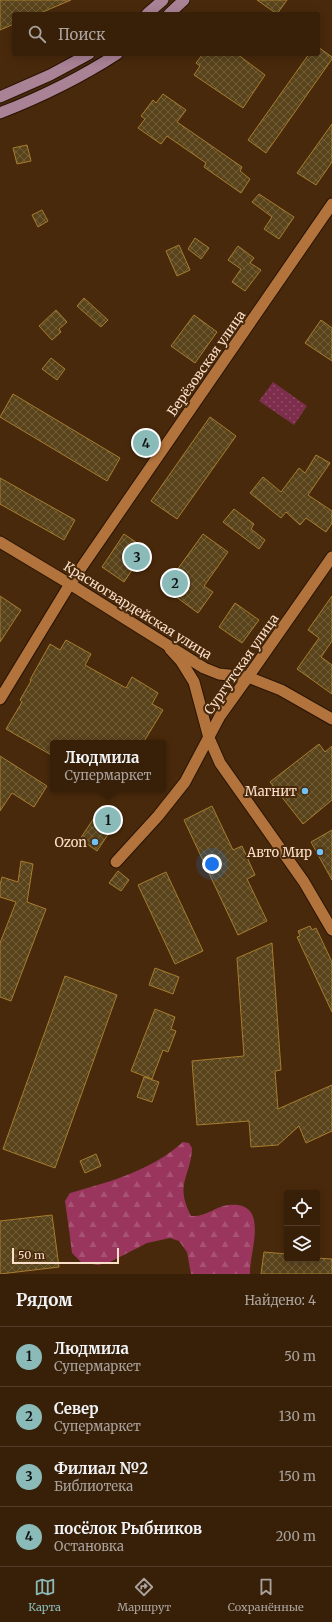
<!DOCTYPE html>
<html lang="ru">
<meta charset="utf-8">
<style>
body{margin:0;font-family:Merriweather,serif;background:#422c16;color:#f1f3f6}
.controls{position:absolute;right:12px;bottom:12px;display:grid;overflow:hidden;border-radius:4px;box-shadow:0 2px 10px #0003}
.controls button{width:36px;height:36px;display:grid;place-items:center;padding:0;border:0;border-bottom:1px solid #513d29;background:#371f08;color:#f1f3f6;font:20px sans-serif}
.scale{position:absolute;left:12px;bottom:10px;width:107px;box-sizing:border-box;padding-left:4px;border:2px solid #fbdfc9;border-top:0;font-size:11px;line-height:14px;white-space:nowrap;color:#fbdfc9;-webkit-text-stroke:3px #49290b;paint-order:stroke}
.you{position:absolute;left:212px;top:864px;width:14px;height:14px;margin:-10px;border:3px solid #fff;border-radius:50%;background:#1a73e8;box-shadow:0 0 0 6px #1a73e833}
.badge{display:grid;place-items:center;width:26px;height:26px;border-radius:50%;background:#8bbbb9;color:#111;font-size:13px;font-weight:700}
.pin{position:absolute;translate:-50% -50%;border:2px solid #fff;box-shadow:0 1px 4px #0006}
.popup{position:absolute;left:50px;top:740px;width:116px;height:52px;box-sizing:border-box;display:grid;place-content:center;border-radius:4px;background:#371f08;filter:drop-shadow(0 1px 3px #0005);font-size:13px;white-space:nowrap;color:#aaa29c}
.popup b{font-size:15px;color:#f1f3f6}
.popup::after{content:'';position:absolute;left:50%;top:100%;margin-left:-8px;border:8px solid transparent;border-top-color:#371f08}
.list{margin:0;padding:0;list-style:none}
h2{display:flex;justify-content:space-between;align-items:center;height:52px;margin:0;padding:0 16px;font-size:17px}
h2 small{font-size:13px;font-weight:400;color:#aaa29c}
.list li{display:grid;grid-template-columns:26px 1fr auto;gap:12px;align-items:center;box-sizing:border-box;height:60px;padding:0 16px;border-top:1px solid #513d29}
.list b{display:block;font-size:15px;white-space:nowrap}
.list p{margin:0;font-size:13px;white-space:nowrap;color:#aaa29c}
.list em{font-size:13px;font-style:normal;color:#aaa29c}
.icon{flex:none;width:22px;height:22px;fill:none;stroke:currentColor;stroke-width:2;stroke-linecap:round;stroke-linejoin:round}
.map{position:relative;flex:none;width:332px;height:1274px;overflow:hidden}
.search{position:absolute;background:#371f08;box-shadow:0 2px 10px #0003;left:12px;right:12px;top:12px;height:44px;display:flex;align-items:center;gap:10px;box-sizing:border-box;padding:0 14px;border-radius:4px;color:#aaa29c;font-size:15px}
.sheet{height:292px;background:#371f08}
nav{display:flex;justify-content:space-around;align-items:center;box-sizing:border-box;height:56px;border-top:1px solid #513d29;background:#371f08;font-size:11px;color:#aaa29c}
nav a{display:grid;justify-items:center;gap:2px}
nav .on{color:#8bbbb9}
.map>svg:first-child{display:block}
</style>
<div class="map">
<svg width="332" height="1274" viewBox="0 0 332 1274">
<defs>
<pattern id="forest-firs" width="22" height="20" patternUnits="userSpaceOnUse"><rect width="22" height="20" fill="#9a365e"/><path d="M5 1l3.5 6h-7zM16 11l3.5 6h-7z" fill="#a95374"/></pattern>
<pattern id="park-dots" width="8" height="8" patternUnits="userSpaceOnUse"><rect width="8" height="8" fill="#7c2e4c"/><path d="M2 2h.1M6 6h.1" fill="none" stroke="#904c64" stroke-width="1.8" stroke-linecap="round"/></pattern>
<pattern id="building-cross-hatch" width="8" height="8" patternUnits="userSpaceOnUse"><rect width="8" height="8" fill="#59431b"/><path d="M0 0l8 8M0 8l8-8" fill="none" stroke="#725e3b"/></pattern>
</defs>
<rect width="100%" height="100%" fill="#49290b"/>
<path fill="url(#forest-firs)" d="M 183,1142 L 189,1143 L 192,1148 C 191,1177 174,1183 191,1216 C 207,1217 215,1206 229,1205 C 271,1201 249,1252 250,1274 L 191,1274 L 187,1252 L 179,1241 L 170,1238 L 147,1243 L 110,1262 L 98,1265 L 81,1262 L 72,1253 L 70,1237 L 65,1201 L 70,1193 C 110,1182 152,1170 183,1142 Z"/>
<path fill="url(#park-dots)" d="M 273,382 L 307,406 L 294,425 L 259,401 Z"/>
<g fill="url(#building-cross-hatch)" stroke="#a77d2f">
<path d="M 0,0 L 71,0 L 38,14 L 14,14 L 14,24 L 0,30 Z"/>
<path d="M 257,0 L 287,0 L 277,14 Z"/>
<path d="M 318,47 L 332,57 L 332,59 L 266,153 L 248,140 L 309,54 L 318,54 Z"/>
<path d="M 203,54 L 237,54 L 265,75 L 243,108 L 194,75 L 200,66 L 196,63 Z"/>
<path d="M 163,94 L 186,110 L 177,122 L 242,167 L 240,171 L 250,179 L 241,193 L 204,167 L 206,163 L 167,136 L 161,144 L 138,128 L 145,119 L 141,116 L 153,100 L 156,103 Z"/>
<path d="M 332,124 L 332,162 L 316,185 L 297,173 Z"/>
<path d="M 27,145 L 31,161 L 17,164 L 13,148 Z"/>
<path d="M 259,194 L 294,217 L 279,239 L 264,229 L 272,217 L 252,202 Z"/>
<path d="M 42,210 L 48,221 L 38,227 L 32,215 Z"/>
<path d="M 195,238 L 209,248 L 201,259 L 188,249 Z"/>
<path d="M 179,245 L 190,270 L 177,276 L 166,251 Z"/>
<path d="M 238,246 L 254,258 L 250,263 L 261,270 L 245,291 L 232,282 L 241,269 L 228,260 Z"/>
<path d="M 84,298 L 108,320 L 101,327 L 77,306 Z"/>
<path d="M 56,310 L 67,322 L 59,329 L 61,332 L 52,340 L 39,326 Z"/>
<path d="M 194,315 L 217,332 L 195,363 L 171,346 Z"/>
<path d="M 321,320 L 332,328 L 332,361 L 305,343 Z"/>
<path d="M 51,358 L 65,369 L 57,380 L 42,369 Z"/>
<path d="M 13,394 L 120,458 L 107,481 L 0,417 Z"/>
<path d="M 210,417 L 236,436 L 177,519 L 151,501 Z"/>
<path d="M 316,455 L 330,463 L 308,495 L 332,511 L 332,523 L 326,532 L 306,518 L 300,525 L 286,512 L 281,518 L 250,493 L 263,477 L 281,492 L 299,468 L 305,473 Z"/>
<path d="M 0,478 L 75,520 L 64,540 L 0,504 Z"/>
<path d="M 234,509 L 254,524 L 251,529 L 265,540 L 259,549 L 223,522 Z"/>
<path d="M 124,534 L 146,549 L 124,582 L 102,567 Z"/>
<path d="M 203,534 L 228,552 L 204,586 L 213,592 L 198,613 L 164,588 Z"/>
<path d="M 0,596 L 21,610 L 0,642 Z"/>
<path d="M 332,596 L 332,641 L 321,657 L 332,665 L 332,694 L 297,669 L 319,638 L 308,630 Z"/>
<path d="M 235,603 L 259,620 L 242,643 L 219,627 Z"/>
<path d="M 66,640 L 91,654 L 85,665 L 126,688 L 132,677 L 158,693 L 152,704 L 163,710 L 143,743 L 53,743 L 53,756 L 6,729 L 22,702 L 20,700 L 31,681 L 30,680 L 50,644 L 60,650 Z"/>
<path d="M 319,744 L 325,752 L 332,746 L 332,800 L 303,824 L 270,782 Z"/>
<path d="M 0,756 L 47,786 L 34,807 L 12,793 L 0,811 Z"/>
<path d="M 102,806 L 119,818 L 97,851 L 80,839 Z"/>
<path d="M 212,806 L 233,850 L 242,846 L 255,875 L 247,879 L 267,921 L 238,935 L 184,820 Z"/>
<path d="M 332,830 L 332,880 L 311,842 Z"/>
<path d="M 21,861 L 33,864 L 27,902 L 46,909 L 11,1001 L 0,997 L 0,943 L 16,902 L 0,897 L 0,885 L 2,877 L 18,882 Z"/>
<path d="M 118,871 L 129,880 L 121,891 L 109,883 Z"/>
<path d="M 166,872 L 203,951 L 175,964 L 138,885 Z"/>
<path d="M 310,926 L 312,930 L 316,928 L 332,962 L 332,1012 L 297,937 L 300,936 L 298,931 Z"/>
<path d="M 272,943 L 281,1070 L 275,1071 L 278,1109 L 332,1085 L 332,1131 L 306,1143 L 299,1126 L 278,1145 L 251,1147 L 249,1121 L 197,1125 L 192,1061 L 244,1056 L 237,958 Z"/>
<path d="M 155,968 L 179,977 L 173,994 L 149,985 Z"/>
<path d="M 65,976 L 117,995 L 55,1168 L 3,1149 Z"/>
<path d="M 155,1009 L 175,1017 L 171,1029 L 176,1031 L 168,1052 L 163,1050 L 152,1079 L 131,1071 Z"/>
<path d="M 144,1077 L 159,1082 L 152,1102 L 137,1097 Z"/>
<path d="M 96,1154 L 101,1166 L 85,1173 L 80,1161 Z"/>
<path d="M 52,1215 L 59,1267 L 0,1274 L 0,1221 Z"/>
<path d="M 264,1252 L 287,1254 L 287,1259 L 317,1258 L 332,1259 L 332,1274 L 261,1274 Z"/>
</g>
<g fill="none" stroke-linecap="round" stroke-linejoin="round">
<defs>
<g id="minor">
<path d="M 0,542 L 70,584 L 0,699"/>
<path d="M 170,649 L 181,661 L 194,682 L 209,738 L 220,763 L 304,882 L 332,930"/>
<path d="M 116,862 L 158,816 L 185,782 L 220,716 L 248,677 L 281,690 L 332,719"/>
</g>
<path id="tertiary" d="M 332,204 L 70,584 L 204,668 L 219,674 L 248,677 L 332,557"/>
<g id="primary">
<path d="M 147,14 L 163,0"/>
<path d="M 169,14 L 184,0"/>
<path d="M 0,97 L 50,75 L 89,54"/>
<path d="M 0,113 C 41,97 80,78 117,54"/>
</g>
</defs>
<use href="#minor" stroke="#281404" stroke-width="13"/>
<use href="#tertiary" stroke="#281404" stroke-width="13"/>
<use href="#primary" stroke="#281404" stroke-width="13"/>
<use href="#minor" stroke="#b2733c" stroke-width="11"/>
<use href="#tertiary" stroke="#b2733c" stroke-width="11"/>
<use href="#primary" stroke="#aa8296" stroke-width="11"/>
</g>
<g fill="#72c1f5" stroke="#49290b" stroke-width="1.5">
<circle cx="305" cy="791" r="4"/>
<circle cx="95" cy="842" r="4"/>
<circle cx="320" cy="852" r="4"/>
</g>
<g text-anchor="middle" stroke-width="4" stroke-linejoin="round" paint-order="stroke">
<g font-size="13" fill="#fbdfc9" stroke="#49290b">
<text transform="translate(206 363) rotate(-55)" y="5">Берёзовская улица</text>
<text transform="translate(138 610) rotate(32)" y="5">Красногвардейская улица</text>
<text transform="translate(241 664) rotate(-55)" y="5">Сургутская улица</text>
</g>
<g font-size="13" fill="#fbdfc9" stroke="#49290b" text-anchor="end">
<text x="297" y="796">Магнит</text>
<text x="87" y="847">Ozon</text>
<text x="312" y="857">Авто Мир</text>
</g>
</g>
</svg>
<div class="controls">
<button><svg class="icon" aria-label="locate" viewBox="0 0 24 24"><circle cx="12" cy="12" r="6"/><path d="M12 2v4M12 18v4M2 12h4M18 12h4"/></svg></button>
<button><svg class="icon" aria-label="layers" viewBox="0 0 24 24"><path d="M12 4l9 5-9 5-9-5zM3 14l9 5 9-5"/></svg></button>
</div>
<div class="scale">50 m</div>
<div class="you"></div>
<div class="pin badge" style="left:108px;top:820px">1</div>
<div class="popup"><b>Людмила</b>Супермаркет</div>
<div class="pin badge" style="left:175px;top:583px">2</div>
<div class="pin badge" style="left:137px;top:557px">3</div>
<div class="pin badge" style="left:146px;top:443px">4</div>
<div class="search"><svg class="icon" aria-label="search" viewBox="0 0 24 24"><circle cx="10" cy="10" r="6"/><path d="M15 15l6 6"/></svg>Поиск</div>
</div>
<section class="sheet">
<h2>Рядом<small>Найдено: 4</small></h2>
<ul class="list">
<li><span class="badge">1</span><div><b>Людмила</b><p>Супермаркет</p></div><em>50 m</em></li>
<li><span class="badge">2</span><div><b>Север</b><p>Супермаркет</p></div><em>130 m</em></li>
<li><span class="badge">3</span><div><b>Филиал №2</b><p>Библиотека</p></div><em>150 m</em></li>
<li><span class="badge">4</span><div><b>посёлок Рыбников</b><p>Остановка</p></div><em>200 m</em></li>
</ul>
</section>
<nav>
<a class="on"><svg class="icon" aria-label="map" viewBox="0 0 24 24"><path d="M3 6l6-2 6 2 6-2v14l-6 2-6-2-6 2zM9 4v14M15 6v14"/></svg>Карта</a>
<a><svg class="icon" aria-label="directions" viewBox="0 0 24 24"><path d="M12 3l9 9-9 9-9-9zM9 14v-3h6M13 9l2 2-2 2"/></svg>Маршрут</a>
<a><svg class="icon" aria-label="saved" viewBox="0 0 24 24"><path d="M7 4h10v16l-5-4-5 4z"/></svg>Сохранённые</a>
</nav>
